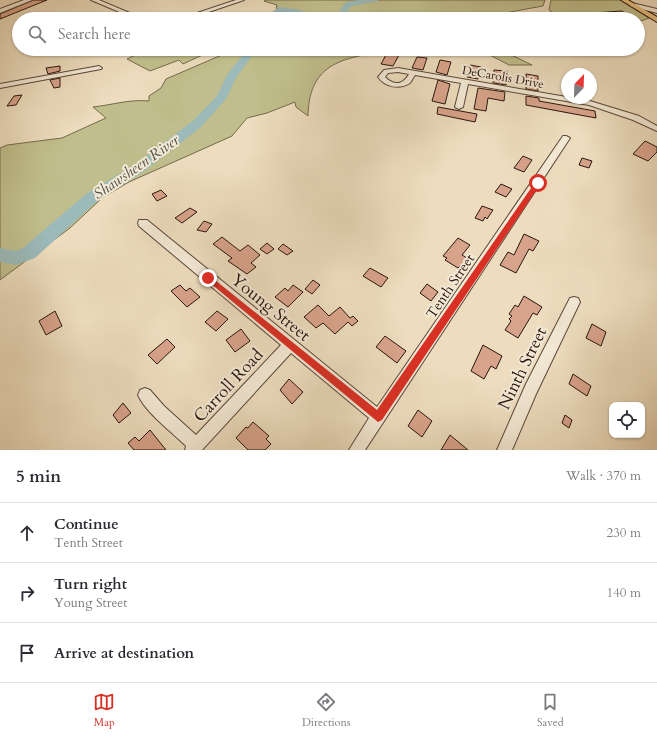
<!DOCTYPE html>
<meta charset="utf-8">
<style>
body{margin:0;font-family:Cardo,serif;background:#f7f7f7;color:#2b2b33}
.controls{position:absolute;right:12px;bottom:12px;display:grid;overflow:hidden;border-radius:8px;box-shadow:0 1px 3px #0004}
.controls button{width:36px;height:36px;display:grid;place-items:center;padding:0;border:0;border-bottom:1px solid #e1e1e2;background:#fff;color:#2b2b33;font:20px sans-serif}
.compass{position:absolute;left:561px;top:68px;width:36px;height:36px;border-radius:50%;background:#fff;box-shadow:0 1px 3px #0004;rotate:23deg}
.stop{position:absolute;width:12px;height:12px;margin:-9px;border:3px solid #d93025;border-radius:50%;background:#fff}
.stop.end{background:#d93025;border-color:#fff;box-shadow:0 1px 4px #0008}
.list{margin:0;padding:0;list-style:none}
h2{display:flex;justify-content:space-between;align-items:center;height:52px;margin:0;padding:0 16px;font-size:17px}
h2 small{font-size:13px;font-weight:400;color:#7c7c81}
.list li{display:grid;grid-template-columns:26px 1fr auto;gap:12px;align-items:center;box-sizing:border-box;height:60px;padding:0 16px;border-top:1px solid #e1e1e2}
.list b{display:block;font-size:15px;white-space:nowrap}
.list p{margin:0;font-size:13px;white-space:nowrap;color:#7c7c81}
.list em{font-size:13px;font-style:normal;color:#7c7c81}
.icon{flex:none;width:22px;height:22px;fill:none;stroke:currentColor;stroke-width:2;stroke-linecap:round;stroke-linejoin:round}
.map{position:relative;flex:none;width:657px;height:450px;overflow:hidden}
.search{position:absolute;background:#fff;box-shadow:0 1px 3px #0004;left:12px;right:12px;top:12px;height:44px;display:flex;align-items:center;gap:10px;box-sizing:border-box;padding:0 14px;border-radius:22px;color:#7c7c81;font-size:15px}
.sheet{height:232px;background:#fff}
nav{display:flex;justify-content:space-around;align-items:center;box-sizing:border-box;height:56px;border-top:1px solid #e1e1e2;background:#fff;font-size:11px;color:#7c7c81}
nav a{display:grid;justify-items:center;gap:2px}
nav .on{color:#d93025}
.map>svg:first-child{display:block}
</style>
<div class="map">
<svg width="657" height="450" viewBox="0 0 657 450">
<rect width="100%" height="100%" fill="#edddbe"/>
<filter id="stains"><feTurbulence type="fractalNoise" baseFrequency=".005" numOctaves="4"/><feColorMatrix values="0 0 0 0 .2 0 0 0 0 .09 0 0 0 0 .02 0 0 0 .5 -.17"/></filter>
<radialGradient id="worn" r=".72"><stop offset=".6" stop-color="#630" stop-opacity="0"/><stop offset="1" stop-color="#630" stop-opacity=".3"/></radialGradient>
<g fill="#c0be8c" stroke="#746a4d">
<path d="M 265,0 L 545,0 L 543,6 L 510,12 L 504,19 L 257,19 L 279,10 L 276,8 L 277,5 L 264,1 Z"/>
<path d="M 551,0 L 620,0 L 649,18 L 638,22 L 638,19 L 563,19 L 549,10 Z"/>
<path d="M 147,49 L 215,49 L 183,64 L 179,60 L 150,71 L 127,59 Z"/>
<path d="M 245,49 L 397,49 C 351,58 309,57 308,116 L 296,107 L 295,102 L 267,113 L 247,118 L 232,136 L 129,182 L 102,198 L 70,228 L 0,280 L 0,148 L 7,145 L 62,138 L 106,118 L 93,107 C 112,105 130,99 149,101 L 149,96 L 161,88 L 166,79 L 224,54 L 238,53 Z"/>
<path d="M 470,49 L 499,49 L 532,65 L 509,65 L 484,52 Z"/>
</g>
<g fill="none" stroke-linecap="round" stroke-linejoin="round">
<g fill="#9bbab9" fill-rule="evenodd">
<path d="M 359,0 L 379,0 L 375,2 L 352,6 L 348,10 L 349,19 L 341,19 L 340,10 L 346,2 Z"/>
<path d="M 279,7 L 301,10 L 311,19 C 302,19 296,14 286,13 L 289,16 L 287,19 L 277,19 L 279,16 L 272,12 Z"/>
<path d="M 245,49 L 255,49 L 255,52 L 237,76 L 226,99 L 201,127 L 146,170 L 96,202 L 35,258 L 16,265 L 0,262 L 0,248 L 16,251 L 23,248 L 86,194 L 136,164 L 193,121 L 217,96 L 227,75 L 245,52 Z"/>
</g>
</g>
<g fill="#d8a38b" stroke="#29150e">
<path d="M 33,0 L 47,0 L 0,19 L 0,14 Z"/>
<path d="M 622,11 L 634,19 L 593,19 L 593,13 Z"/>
<path d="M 387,53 L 399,55 L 393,66 L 381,64 Z"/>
<path d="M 417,57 L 427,58 L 423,70 L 412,68 Z"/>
<path d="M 440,60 L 451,62 L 447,75 L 436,72 Z"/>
<path d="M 470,65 L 481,67 L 478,79 L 467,77 Z"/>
<path d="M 60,66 L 60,71 L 48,74 L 46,68 Z"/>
<path d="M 494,70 L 507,71 L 506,85 L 493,83 Z"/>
<path d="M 526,74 L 538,76 L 538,91 L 526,89 Z"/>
<path d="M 60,78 L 60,87 L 54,88 L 50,80 Z"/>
<path d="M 438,80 L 450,84 L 445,104 L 432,101 Z"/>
<path d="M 478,88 L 505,92 L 504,101 L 488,98 L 486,111 L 474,109 Z"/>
<path d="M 22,95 L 16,105 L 7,106 L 14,96 Z"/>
<path d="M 526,96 L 539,98 L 539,101 L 595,111 L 596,118 L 526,105 Z"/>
<path d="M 438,107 L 477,114 L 475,122 L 437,114 Z"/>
<path d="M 645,141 L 657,147 L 657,152 L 648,161 L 633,154 Z"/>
<path d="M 523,156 L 532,160 L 524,172 L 514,168 Z"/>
<path d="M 582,158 L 592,161 L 589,168 L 579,165 Z"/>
<path d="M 501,184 L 512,189 L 506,197 L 495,192 Z"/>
<path d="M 161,190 L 167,196 L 157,201 L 152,194 Z"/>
<path d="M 482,206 L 493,210 L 487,219 L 485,217 L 483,221 L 475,218 Z"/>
<path d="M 190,208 L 197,212 L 182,223 L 175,218 Z"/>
<path d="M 204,221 L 212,224 L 206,232 L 197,230 Z"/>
<path d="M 524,234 L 539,241 L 533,251 L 529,249 L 516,273 L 500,265 L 508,252 L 514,255 Z"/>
<path d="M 222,237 L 240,251 L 248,245 L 260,255 L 251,263 L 256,267 L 247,274 L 228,261 L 232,258 L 213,244 Z"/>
<path d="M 458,238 L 470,245 L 462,255 L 469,259 L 462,267 L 460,266 L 458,268 L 445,260 L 447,258 L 443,256 Z"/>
<path d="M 267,243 L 274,249 L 267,254 L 260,249 Z"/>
<path d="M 283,244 L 293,251 L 287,255 L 278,249 Z"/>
<path d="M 370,268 L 388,278 L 381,287 L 363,276 Z"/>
<path d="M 313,280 L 320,285 L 312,294 L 305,289 Z"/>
<path d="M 427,284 L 438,292 L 431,301 L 420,293 Z"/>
<path d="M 180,285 L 186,291 L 190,288 L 200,297 L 187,307 L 171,291 Z"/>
<path d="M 293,285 L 303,292 L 288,307 L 275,297 L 285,288 L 288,291 Z"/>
<path d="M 524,296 L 542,307 L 537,315 L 533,313 L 518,338 L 505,330 L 511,321 L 509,319 L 512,316 L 509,314 L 515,305 L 518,307 Z"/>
<path d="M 318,305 L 329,316 L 340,307 L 350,318 L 353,316 L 358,321 L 352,326 L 348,322 L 335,334 L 323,323 L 316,328 L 304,317 Z"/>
<path d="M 55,311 L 62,326 L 46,335 L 39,321 Z"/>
<path d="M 217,311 L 228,319 L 216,331 L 205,322 Z"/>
<path d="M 592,324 L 606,332 L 601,346 L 586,338 Z"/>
<path d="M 241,329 L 250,341 L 235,352 L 226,340 Z"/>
<path d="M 385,336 L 406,351 L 397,363 L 376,347 Z"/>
<path d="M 167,339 L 175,347 L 157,364 L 148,355 Z"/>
<path d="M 483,345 L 502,356 L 496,369 L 491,366 L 484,379 L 471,371 Z"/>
<path d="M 573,374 L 591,386 L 587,396 L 569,384 Z"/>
<path d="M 289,379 L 303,392 L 292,404 L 280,390 Z"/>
<path d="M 123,403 L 131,413 L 119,423 L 113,415 Z"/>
<path d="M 418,410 L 432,421 L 422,437 L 408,426 Z"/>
<path d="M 565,415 L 572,420 L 569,428 L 562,423 Z"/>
<path d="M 253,422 L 269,436 L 266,439 L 271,444 L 265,450 L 248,450 L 236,438 L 246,427 L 248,428 Z"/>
<path d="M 150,430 L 166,450 L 134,450 L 128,443 L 135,437 L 139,441 Z"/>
<path d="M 450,435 L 468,450 L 441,450 Z"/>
</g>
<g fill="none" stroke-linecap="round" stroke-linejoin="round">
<defs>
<g id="minor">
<path d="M 24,0 L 32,0 L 0,13 L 0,9 Z"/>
<path d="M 91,0 L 99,0 L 144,19 L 136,19 Z"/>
<path d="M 236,0 L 244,0 L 188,19 L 179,19 Z"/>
<path d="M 632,3 L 657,9 L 657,13 L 630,6 L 630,4 Z"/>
<path d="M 99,66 L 102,68 L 101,69 L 0,88 L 0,84 Z"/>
<path d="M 398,68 L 590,101 L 639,116 L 657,126 L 657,131 L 633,120 L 589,105 L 468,84 L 463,107 L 459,109 L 455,107 L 461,83 L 415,75 L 410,83 C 399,90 385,87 378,77 L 384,70 ZM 398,72 L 409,74 C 403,85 394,86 385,77 L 388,73 Z"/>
<path d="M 563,136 L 566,136 L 570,138 L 365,450 L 349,450 L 369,418 L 291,353 L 202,450 L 185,450 L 186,446 C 172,432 146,413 138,395 L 140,390 L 145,388 L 150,390 L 164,406 L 196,435 L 281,345 L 139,226 L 138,223 L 139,220 L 147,220 L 377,407 Z"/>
<path d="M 574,297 L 578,298 L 580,302 L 536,394 L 512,450 L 497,450 L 526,384 L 570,298 Z"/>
</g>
<path id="major" d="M 621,0 L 628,0 L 657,17 L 657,22 Z"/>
</defs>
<use href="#minor" stroke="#5a473a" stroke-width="2"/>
<use href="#major" stroke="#29150e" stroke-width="2"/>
<use href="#minor" fill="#f3e9d5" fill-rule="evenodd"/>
<use href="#major" fill="#e6be7f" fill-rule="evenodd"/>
</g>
<path fill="#d93025" d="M 536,181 L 541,183 L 382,420 L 378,422 L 204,278 L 205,276 L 210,276 L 377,410 Z"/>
<g text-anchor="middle" stroke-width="4" stroke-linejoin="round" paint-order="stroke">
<g font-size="12" fill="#29150e" stroke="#f3e9d5">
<text transform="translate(503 77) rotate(10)" y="4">DeCarolis Drive</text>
</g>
<g font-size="14" fill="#29150e" stroke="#f3e9d5">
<text transform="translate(450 286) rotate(-56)" y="5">Tenth Street</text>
</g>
<g font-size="15" font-style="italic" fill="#514f4a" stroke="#f3e9d5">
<text transform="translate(136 167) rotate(-35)" y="5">Shawsheen River</text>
</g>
<g font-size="17" fill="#29150e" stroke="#f3e9d5">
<text transform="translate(271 307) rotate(39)" y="6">Young Street</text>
<text transform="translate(522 368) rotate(-64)" y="6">Ninth Street</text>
<text transform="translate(228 385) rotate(-47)" y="6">Carroll Road</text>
</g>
</g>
<rect width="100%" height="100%" filter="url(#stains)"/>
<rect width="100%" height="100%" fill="url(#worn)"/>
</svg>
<div class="controls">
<button><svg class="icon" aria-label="locate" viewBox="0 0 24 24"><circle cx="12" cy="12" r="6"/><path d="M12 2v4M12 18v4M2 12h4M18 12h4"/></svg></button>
</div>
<svg class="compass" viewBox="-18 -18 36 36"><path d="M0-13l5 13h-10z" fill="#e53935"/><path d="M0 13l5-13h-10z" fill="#7c7c81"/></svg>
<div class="stop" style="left:538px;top:183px"></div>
<div class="stop end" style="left:208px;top:278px"></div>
<div class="search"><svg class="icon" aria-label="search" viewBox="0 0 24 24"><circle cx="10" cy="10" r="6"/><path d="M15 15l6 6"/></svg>Search here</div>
</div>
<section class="sheet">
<h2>5 min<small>Walk · 370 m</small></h2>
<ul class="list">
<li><svg class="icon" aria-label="ahead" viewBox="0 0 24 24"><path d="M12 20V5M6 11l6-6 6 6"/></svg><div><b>Continue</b><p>Tenth Street</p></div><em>230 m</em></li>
<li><svg class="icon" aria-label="right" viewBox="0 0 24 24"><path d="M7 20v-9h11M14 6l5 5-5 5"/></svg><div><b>Turn right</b><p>Young Street</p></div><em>140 m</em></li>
<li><svg class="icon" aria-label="arrive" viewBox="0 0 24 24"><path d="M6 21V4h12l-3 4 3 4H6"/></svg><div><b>Arrive at destination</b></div></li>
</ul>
</section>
<nav>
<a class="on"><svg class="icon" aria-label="map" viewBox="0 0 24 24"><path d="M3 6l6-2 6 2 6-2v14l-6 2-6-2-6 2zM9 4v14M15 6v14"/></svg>Map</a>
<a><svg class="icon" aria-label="directions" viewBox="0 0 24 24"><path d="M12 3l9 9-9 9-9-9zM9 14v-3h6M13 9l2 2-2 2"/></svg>Directions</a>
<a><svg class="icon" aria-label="saved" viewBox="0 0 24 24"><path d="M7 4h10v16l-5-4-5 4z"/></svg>Saved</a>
</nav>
